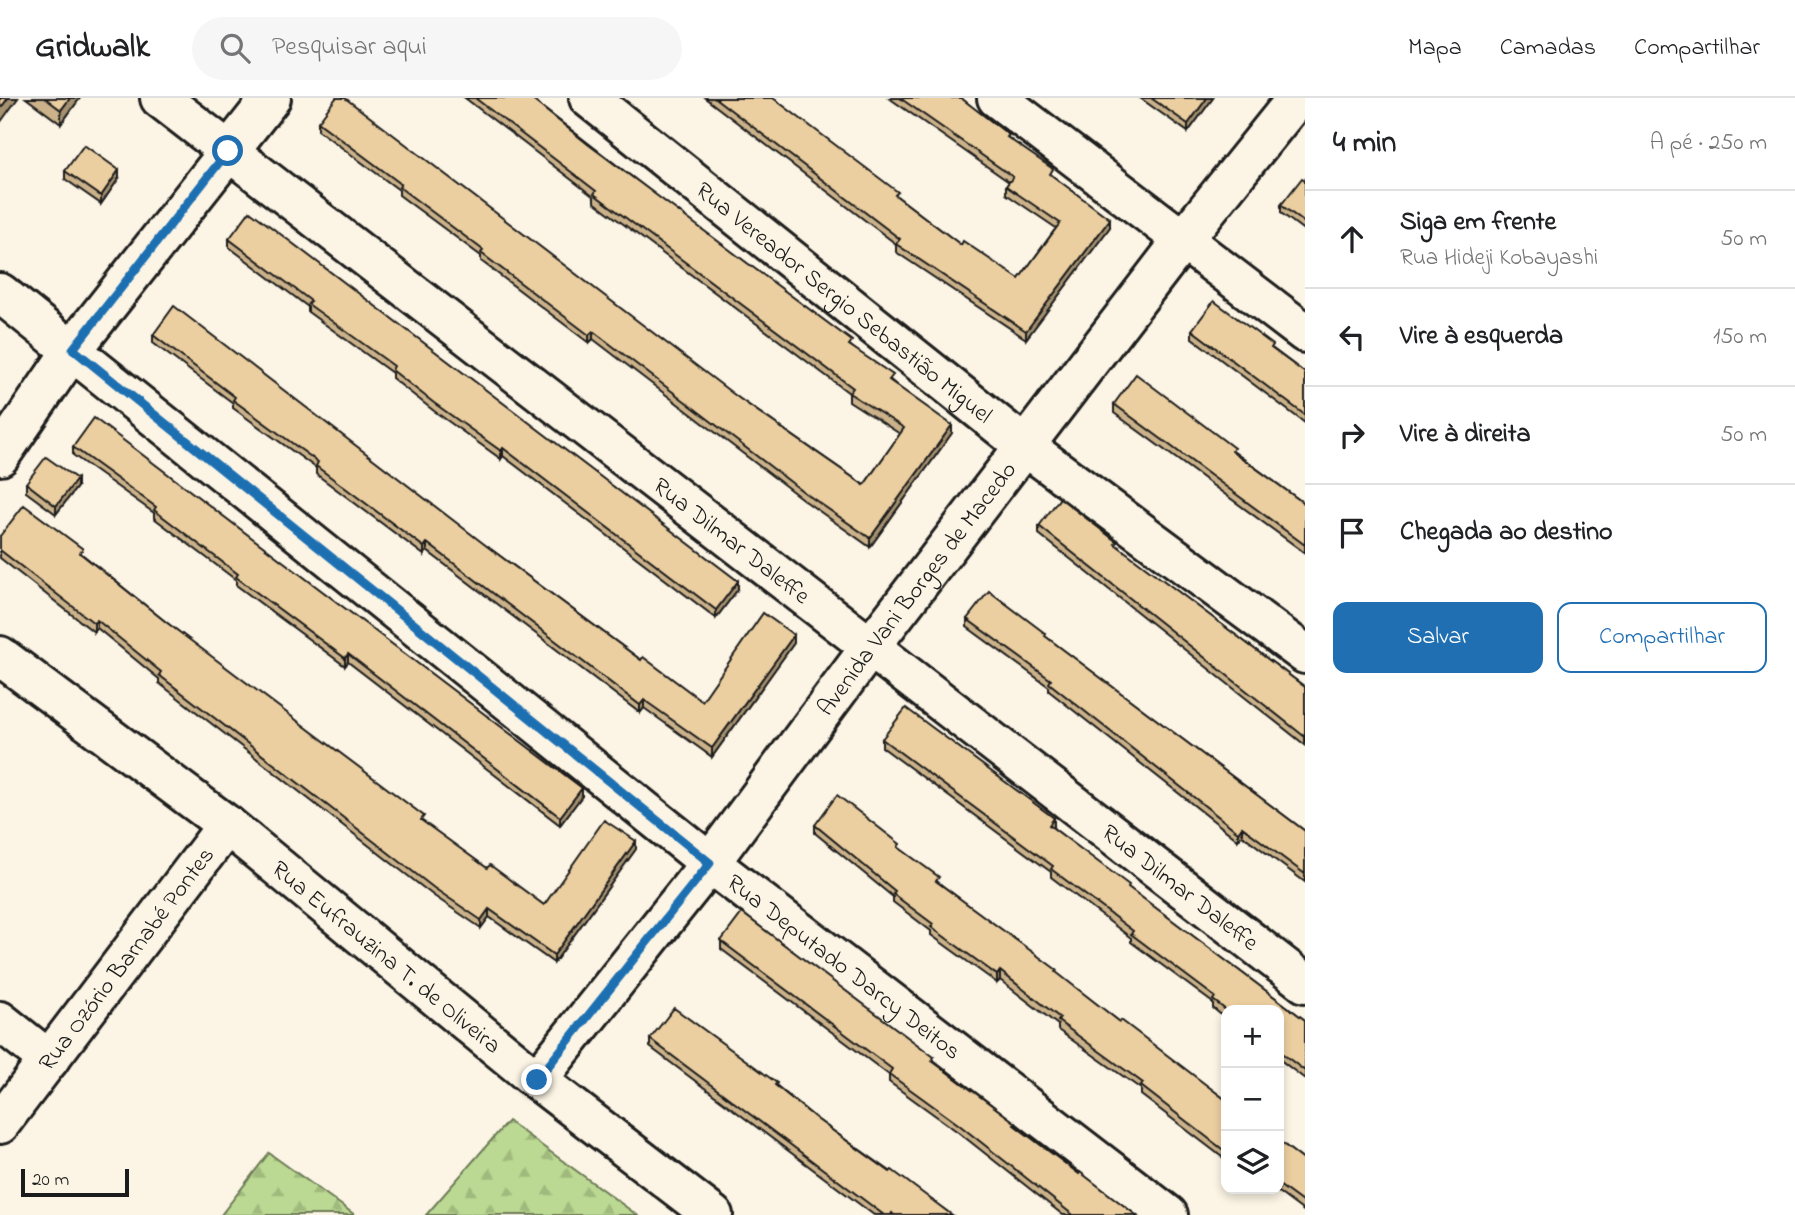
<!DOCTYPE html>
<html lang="pt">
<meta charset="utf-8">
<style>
body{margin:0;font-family:"Indie Flower",sans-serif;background:#f6f6f6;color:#202124}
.controls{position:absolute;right:21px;bottom:21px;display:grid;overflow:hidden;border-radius:14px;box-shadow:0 4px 10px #0003}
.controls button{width:63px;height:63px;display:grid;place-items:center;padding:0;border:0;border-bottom:2px solid #e0e0e0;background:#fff;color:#202124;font:35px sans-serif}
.scale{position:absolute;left:21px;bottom:18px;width:108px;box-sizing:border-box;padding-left:7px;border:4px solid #1c1c1c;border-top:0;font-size:19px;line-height:24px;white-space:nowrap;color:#1c1c1c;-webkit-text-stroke:5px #fcf5e5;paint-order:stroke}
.stop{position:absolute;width:21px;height:21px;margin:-16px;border:5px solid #1f6fb2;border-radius:50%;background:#fff}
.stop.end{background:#1f6fb2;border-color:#fff;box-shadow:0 2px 7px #0008}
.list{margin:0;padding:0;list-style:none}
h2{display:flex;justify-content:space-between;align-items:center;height:91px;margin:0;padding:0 28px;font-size:30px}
h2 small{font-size:23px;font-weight:400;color:#757577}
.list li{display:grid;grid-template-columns:46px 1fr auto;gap:21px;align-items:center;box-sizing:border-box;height:98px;padding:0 28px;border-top:2px solid #e0e0e0}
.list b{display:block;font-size:26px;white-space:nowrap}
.list p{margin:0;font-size:23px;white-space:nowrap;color:#757577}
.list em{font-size:23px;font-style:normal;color:#757577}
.actions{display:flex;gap:14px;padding:21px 28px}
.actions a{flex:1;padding:16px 0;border:2px solid #1f6fb2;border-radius:14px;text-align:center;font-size:24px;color:#1f6fb2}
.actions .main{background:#1f6fb2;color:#fff}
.icon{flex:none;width:38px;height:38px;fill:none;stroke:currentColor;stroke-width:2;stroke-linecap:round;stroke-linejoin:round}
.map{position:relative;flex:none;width:1305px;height:1117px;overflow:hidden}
header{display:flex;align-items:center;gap:42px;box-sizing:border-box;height:98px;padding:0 35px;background:#fff;border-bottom:2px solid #e0e0e0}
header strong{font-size:33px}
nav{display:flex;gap:38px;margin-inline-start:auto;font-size:24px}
.search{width:490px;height:63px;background:#f6f6f6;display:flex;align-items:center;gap:18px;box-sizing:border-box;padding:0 24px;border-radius:38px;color:#757577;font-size:26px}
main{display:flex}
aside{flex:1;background:#fff}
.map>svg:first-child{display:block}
</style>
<header>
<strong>Gridwalk</strong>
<div class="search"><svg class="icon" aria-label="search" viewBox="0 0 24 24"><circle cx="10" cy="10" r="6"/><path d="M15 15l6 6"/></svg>Pesquisar aqui</div>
<nav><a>Mapa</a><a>Camadas</a><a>Compartilhar</a></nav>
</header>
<main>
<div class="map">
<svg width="1305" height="1117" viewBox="0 0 1305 1117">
<defs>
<pattern id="forest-firs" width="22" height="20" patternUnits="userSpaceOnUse" patternTransform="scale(1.75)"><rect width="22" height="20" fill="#bbd992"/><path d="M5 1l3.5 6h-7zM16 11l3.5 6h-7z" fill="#a0ba7d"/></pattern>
</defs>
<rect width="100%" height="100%" fill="#fcf5e5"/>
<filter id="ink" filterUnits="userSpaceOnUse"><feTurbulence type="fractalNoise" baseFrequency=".0143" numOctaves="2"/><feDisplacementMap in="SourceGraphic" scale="14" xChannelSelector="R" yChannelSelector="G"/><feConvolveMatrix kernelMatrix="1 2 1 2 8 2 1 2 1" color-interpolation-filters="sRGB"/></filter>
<g filter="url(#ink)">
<g fill="url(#forest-firs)" stroke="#6c7a57" stroke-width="2">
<path d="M 508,1023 L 637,1117 L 426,1117 Z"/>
<path d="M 269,1055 L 355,1117 L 221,1117 Z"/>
</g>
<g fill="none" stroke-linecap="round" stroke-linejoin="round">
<defs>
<g id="street">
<path id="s1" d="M 160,0 L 1305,885"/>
<path id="s2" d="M 589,0 L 1026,349 L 1305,556"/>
<path d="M 997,0 L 1305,235"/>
<path id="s3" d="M 0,195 L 710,765 L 1168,1117"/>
<path d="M 0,358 L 73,251 L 271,0"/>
<path id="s4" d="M 0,558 L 227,727 L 537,982 L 713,1117"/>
<path d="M 0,923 L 49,962"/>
<path id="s5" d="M 537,982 L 710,765 L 871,548 L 1182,143 L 1297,0"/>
<path id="s6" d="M 0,1026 L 227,727"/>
</g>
</defs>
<use href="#street" stroke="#1c1c1c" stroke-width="44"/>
<use href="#street" stroke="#fcf5e5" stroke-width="38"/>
</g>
<g fill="#cbb28a" stroke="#1c1c1c" stroke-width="2">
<path d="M 26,0 L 80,0 L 61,26 Z"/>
<path d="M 465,0 L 530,0 L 852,249 L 952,335 L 870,449 L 805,403 L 593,241 L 589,245 L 481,163 L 481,158 L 399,97 L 399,92 L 318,32 L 318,24 L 740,301 L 864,387 L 900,336 L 849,303 L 849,295 L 594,104 L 594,99 Z"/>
<path d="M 705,0 L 773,0 L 898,99 L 961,147 L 1019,181 L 1056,130 L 1006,96 L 1006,88 L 1009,84 L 889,0 L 961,0 L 1053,78 L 1110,129 L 1026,241 L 896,154 L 896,146 Z"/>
<path d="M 1140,0 L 1213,0 L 1188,34 Z"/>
<path d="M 65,73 L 119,80 L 101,106 L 65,81 Z"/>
<path d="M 1305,82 L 1305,133 L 1281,115 L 1281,107 Z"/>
<path d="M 229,141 L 738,491 L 716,520 L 503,358 L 501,361 L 434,313 L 392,280 L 392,275 L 308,214 L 308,209 L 229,149 Z"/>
<path d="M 1192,232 L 1273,251 L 1305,275 L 1305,325 L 1192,240 Z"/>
<path d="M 153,237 L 488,449 L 641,562 L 702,603 L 794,545 L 712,659 L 644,610 L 640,615 L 427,453 L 424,457 L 316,376 L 316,370 L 233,310 L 233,305 L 153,245 Z"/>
<path d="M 1114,306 L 1234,354 L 1305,406 L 1305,455 L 1114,315 Z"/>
<path d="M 73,349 L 582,698 L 560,727 L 348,564 L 345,568 L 236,487 L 236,482 L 154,420 L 154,415 L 73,357 Z"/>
<path d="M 26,385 L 77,389 L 56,416 L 26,394 Z"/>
<path d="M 1039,428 L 1117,448 L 1305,589 L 1305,647 L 1039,436 Z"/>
<path d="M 0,438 L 83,457 L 166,524 L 424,725 L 487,770 L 544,807 L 636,751 L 554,865 L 489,819 L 481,830 L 434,798 L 159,585 L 159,581 L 97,530 L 94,534 L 0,460 Z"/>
<path d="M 967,521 L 1046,539 L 1305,733 L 1305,784 L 1242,737 L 1238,742 L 1049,593 L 1049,589 L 967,529 Z"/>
<path d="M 882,641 L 1054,728 L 1053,730 L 1129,790 L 1305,922 L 1305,981 L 1279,961 L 1279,912 L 1226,912 L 1226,921 L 1213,910 L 1213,905 L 1131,844 L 1131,840 L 1051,779 L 1051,774 L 882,649 Z"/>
<path d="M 815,727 L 900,751 L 939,785 L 1120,924 L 1226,1002 L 1226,1062 L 1141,997 L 1141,991 L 1058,932 L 1058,927 L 1000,882 L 997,885 L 931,837 L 931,833 L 893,804 L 893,799 L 815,735 Z"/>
<path d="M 721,843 L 934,965 L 1079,1076 L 1136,1117 L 1063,1117 L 958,1034 L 889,984 L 889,977 L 721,851 Z"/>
<path d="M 650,941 L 777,988 L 818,1022 L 952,1117 L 874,1117 L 650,949 Z"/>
<path d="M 1279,1043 L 1305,1063 L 1305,1114 L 1274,1091 L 1279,1091 Z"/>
</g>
<g fill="#a59170" stroke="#1c1c1c" stroke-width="2">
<path d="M 8,0 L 18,0 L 0,25 L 0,11 Z"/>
<path d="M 70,0 L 80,0 L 61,26 L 61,12 Z"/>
<path d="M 1207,0 L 1213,0 L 1188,34 L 1188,26 Z"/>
<path d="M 119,72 L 119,80 L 101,106 L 101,98 Z"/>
<path d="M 1110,121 L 1110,129 L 1026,241 L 1026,233 Z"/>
<path d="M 593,233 L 593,241 L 589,245 L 589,237 Z"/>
<path d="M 952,327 L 952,335 L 870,449 L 870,440 Z"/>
<path d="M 503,350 L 503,358 L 501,361 L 501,353 Z"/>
<path d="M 77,381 L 77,389 L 56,416 L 56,408 Z"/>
<path d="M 427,445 L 427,453 L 424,457 L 424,449 Z"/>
<path d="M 738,483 L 738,491 L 716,520 L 716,512 Z"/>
<path d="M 97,522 L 97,530 L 94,534 L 94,525 Z"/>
<path d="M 794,537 L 794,545 L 712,659 L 712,650 Z"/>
<path d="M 348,556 L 348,564 L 345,568 L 345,560 Z"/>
<path d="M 644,602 L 644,610 L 640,615 L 640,607 Z"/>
<path d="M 582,690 L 582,698 L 560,727 L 560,719 Z"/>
<path d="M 1054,720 L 1054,728 L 1049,735 L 1049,727 Z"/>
<path d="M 1242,729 L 1242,737 L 1238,742 L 1238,734 Z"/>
<path d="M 636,743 L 636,751 L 554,865 L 554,857 Z"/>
<path d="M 489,811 L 489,819 L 481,830 L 481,822 Z"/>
<path d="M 1000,873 L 1000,882 L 997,885 L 997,877 Z"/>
</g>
<g fill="#eccfa0" stroke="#1c1c1c" stroke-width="2">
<path d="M 0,0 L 8,0 L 0,11 Z"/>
<path d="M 45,0 L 70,0 L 61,12 Z"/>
<path d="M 336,0 L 345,0 L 740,301 L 864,387 L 904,330 L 849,295 L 853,290 L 594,96 L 596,93 L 475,0 L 530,0 L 589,47 L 852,243 L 849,247 L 893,277 L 889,282 L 952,327 L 870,440 L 805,395 L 593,233 L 589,237 L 481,155 L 483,152 L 399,89 L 401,86 L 318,24 Z"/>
<path d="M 715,0 L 773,0 L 898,94 L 895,97 L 961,147 L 963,143 L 1019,181 L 1060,125 L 1006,88 L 1013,79 L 900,0 L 961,0 L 1009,37 L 1007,39 L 1053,71 L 1050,76 L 1110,121 L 1026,233 L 896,146 L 900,141 Z"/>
<path d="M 1151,0 L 1207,0 L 1188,26 Z"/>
<path d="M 84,47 L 119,72 L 101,98 L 65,73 Z"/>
<path d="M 1302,80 L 1305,82 L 1305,125 L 1281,107 Z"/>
<path d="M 250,113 L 738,483 L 716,512 L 503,350 L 501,353 L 434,305 L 392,272 L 394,268 L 308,206 L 311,203 L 229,141 Z"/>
<path d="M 1214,203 L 1273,247 L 1271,250 L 1305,275 L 1305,317 L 1192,232 Z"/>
<path d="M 174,208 L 488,449 L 641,562 L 643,559 L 702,603 L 763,515 L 794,537 L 712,650 L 644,602 L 640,607 L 427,445 L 424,449 L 316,368 L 318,364 L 233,302 L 235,299 L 153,237 Z"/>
<path d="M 1136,276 L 1234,350 L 1232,353 L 1305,406 L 1305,447 L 1114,306 Z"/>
<path d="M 94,320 L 582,690 L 560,719 L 348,556 L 345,560 L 236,479 L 238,476 L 154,412 L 156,409 L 73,349 Z"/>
<path d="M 46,359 L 77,381 L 56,408 L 26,385 Z"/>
<path d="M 1060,400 L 1117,444 L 1115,446 L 1305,589 L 1305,639 L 1039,428 Z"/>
<path d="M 24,407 L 83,451 L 80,455 L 166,524 L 424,718 L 421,722 L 487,770 L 490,767 L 544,807 L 604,722 L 636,743 L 554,857 L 489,811 L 481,822 L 434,790 L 159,577 L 161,574 L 97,522 L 94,525 L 0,452 L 0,438 Z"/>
<path d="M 989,493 L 1046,536 L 1045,538 L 1305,733 L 1305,776 L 1242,729 L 1238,734 L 1049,585 L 1051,582 L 967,521 Z"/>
<path d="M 906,610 L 1054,720 L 1049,727 L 1129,787 L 1128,789 L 1305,922 L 1305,973 L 1279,953 L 1279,912 L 1226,912 L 1213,902 L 1215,899 L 1131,836 L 1133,833 L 1051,771 L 1053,768 L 882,641 Z"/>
<path d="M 837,697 L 900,746 L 898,749 L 939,779 L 936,783 L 1057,872 L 1056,874 L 1120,924 L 1121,922 L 1226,1002 L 1226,1054 L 1141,988 L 1143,985 L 1058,923 L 1060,920 L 1000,873 L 997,877 L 931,829 L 933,826 L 893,796 L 895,793 L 815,727 Z"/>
<path d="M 742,815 L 934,959 L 932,963 L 1016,1025 L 1014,1027 L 1079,1076 L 1080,1074 L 1136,1117 L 1073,1117 L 958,1026 L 889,976 L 892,971 L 721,843 Z"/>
<path d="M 674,910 L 777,985 L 775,987 L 818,1022 L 890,1074 L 892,1072 L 952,1117 L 894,1117 L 892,1115 L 891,1117 L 884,1117 L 650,941 Z"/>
<path d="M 1279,1043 L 1305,1063 L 1305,1106 L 1279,1087 Z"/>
</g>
</g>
<g fill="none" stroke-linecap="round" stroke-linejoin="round" filter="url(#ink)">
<path stroke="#1f6fb2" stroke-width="9" d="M 228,53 L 73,251 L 710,765 L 537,982"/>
</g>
<g text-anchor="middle" stroke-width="5" stroke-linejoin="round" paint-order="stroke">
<g font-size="24" fill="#1c1c1c" stroke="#fcf5e5">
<text dy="8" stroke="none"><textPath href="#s2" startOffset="327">Rua Vereador Sergio Sebastião Miguel</textPath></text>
<text dy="8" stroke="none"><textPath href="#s1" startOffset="723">Rua Dilmar Daleffe</textPath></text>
<text dy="8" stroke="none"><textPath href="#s5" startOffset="621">Avenida Vani Borges de Macedo</textPath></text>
<text dy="8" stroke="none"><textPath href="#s1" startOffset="1290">Rua Dilmar Daleffe</textPath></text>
<text dy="8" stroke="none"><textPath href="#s4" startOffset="490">Rua Eufrauzina T. de Oliveira</textPath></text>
<text dy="8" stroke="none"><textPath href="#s6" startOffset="208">Rua Ozório Barnabé Pontes</textPath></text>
<text dy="8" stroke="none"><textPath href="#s3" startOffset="1080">Rua Deputado Darcy Deitos</textPath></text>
</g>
</g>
</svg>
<div class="controls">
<button>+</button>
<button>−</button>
<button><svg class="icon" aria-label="layers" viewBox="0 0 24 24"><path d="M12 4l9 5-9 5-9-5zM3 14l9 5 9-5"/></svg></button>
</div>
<div class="scale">20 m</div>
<div class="stop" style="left:228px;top:53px"></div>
<div class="stop end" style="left:537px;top:982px"></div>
</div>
<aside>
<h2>4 min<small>A pé · 250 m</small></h2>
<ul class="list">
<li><svg class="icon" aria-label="ahead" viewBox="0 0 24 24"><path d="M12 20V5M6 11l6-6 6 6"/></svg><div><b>Siga em frente</b><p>Rua Hideji Kobayashi</p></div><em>50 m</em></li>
<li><svg class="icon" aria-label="left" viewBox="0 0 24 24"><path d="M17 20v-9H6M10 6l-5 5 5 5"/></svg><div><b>Vire à esquerda</b></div><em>150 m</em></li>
<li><svg class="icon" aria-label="right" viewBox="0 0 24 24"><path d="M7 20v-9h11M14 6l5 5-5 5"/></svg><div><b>Vire à direita</b></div><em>50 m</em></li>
<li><svg class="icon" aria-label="arrive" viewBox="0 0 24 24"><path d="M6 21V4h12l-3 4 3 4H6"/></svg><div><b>Chegada ao destino</b></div></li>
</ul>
<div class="actions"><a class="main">Salvar</a><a>Compartilhar</a></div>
</aside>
</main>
